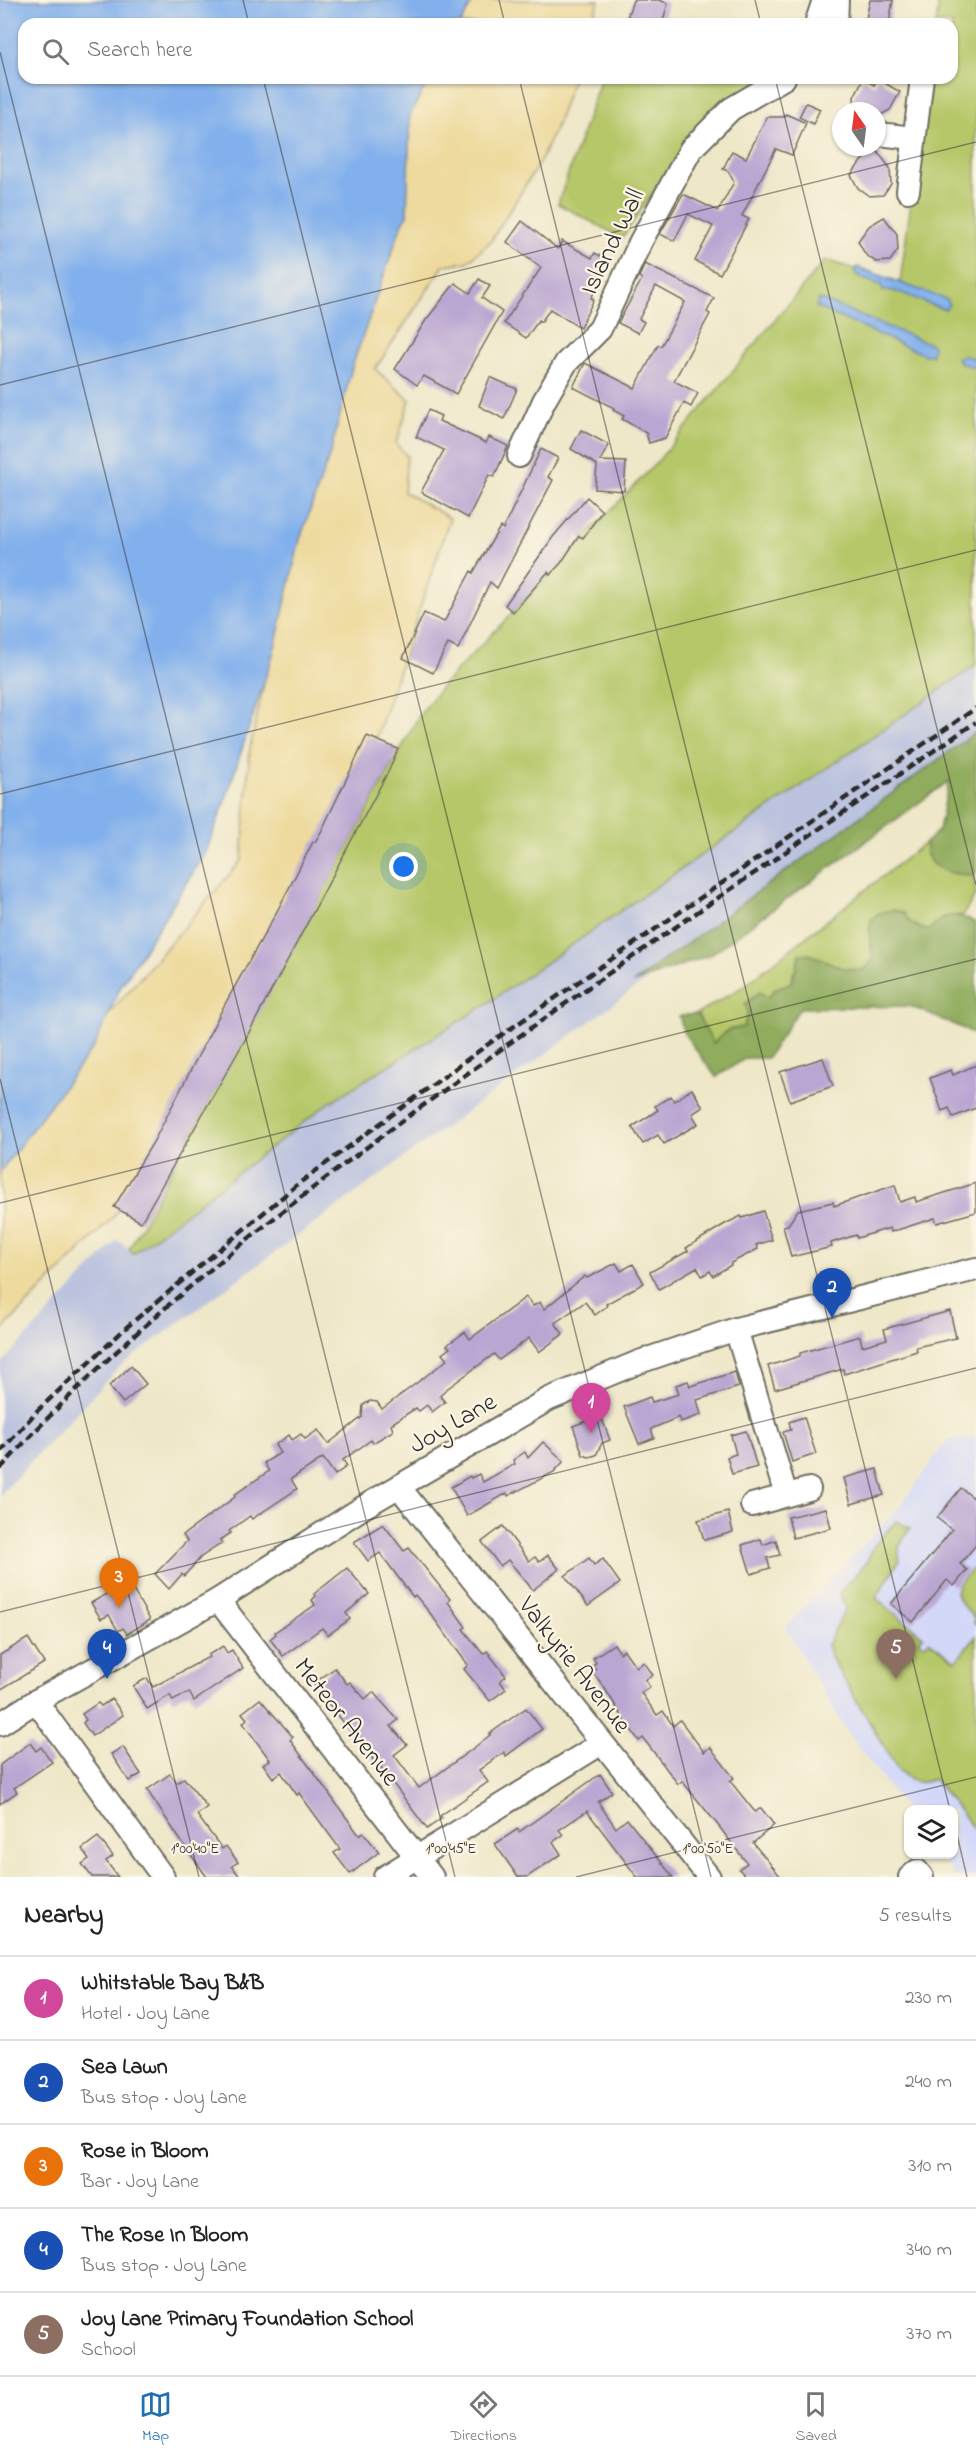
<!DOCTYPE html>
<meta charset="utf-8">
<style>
body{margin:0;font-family:"Indie Flower",sans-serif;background:#f6f6f6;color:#222}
.controls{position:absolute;right:18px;bottom:18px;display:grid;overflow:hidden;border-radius:12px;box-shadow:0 2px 4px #0004}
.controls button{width:54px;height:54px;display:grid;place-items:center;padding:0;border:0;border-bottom:2px solid #e0e0e0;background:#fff;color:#222;font:30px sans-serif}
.compass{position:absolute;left:832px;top:102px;width:54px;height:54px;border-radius:50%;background:#fff;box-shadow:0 2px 4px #0004;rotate:346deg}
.you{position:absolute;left:404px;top:867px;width:21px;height:21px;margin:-15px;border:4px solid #fff;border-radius:50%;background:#1a73e8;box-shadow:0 0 0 9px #1a73e833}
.badge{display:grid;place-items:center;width:39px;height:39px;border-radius:50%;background:#1f6fb2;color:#fff;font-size:20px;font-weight:700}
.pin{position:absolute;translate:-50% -50px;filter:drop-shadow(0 2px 3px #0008)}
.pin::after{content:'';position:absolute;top:32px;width:21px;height:18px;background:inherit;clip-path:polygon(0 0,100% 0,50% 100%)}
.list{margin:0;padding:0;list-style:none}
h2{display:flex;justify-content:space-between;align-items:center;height:78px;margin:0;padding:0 24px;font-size:26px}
h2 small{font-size:20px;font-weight:400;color:#767676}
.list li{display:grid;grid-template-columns:39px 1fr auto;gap:18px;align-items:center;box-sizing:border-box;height:84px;padding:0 24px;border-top:2px solid #e0e0e0}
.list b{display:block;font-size:22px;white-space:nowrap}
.list p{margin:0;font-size:20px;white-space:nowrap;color:#767676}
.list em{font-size:20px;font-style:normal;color:#767676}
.icon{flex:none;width:33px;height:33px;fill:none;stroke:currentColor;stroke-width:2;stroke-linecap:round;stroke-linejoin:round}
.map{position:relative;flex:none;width:976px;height:1877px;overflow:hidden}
.search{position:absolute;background:#fff;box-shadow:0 2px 4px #0004;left:18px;right:18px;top:18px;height:66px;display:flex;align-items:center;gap:15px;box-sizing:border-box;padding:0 21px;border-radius:18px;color:#767676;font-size:22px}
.sheet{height:498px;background:#fff}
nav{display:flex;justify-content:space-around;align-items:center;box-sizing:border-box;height:84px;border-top:2px solid #e0e0e0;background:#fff;font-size:16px;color:#767676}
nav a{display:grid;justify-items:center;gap:3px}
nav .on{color:#1f6fb2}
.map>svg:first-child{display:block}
</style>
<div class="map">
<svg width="976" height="1877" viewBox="0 0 976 1877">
<rect width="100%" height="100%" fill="#fcf5e5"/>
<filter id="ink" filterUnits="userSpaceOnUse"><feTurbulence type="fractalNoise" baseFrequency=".0167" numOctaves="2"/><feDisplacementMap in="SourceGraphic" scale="12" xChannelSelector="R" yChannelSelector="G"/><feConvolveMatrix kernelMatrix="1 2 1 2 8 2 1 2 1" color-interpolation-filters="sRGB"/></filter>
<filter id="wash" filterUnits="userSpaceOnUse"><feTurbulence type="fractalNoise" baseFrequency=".008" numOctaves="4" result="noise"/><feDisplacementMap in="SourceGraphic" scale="24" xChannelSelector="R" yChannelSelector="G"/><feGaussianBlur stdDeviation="1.35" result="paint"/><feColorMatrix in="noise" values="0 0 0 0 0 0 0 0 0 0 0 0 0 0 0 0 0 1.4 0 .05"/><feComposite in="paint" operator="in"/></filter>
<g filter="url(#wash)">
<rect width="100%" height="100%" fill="#eee7c8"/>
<path fill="#d3d8f9" d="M 976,1438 L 976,1877 L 956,1877 L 939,1855 L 954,1854 L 954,1810 L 908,1810 L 908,1813 L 846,1730 L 785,1627 L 899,1508 L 947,1440 Z"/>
<path fill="#bcc3de" d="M 976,665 L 976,738 L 120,1366 L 0,1495 L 0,1365 L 117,1240 L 134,1253 L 330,1102 L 485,1005 Z"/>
<g fill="#b6c769" stroke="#70794a" stroke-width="1.5">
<path d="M 939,0 L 976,0 L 976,665 L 485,1005 L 330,1102 L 134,1253 L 129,1249 L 419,716 L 441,687 L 658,461 L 825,260 L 900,282 L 928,78 L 952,78 L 952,24 L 936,24 Z"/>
<path d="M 601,78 L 766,78 L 695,131 L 622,238 L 558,204 Z"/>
<path d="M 925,843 L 927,855 L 952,873 L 973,875 L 976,894 L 963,915 L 943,917 L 929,930 C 917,928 910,924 904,913 L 879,913 L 871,920 L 869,933 L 873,960 L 863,970 L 843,969 L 809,954 L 793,973 L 792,982 L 775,989 L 768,998 L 760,992 L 745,1004 L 748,1012 L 744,1027 L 728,1030 L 713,1043 L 697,1014 L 744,986 Z"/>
<path d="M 896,1521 L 910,1528 L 899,1547 L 899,1561 L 876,1598 L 923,1636 L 918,1641 L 924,1646 L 929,1641 L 956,1661 L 976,1636 L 976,1832 L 934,1779 C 917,1786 912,1781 898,1770 L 833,1661 L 827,1645 L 846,1608 L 839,1594 L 866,1563 L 874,1546 Z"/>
<path d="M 976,1566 L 976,1624 L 973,1622 L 975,1619 C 954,1595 946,1591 976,1566 Z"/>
</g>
<g fill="#90ac5d" stroke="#5e6c44" stroke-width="1.5">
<path d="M 976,732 L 976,874 C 964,876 944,873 934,865 C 927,860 926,850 925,843 L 939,830 L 949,781 L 710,955 L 633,983 Z"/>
<path d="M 893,910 L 904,913 C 910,924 917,929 929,930 C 944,913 957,912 976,923 L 976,1034 L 910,1006 L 800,1008 L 767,1058 L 746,1058 L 716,1077 L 685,1035 L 679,1016 L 697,1014 L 713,1043 L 728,1030 L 744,1027 L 748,1012 L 745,1004 L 760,992 L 768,998 L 775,989 L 792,982 L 800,954 C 817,953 827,963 843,968 C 848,970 856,969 863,970 L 873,960 L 869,933 L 871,920 L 879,913 Z"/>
</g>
<g fill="#eeda9e" stroke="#8c8264" stroke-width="1.5">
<path d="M 467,0 L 599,0 L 591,24 L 455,24 Z"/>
<path d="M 427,78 L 573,78 L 558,122 L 541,160 L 491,241 L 467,262 L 444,265 L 375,369 L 410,400 L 396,444 L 407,456 L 404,492 L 450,518 L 378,733 L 329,836 L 274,937 L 115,1215 L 0,1332 L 0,1140 L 242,860 L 250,748 L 287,579 L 271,389 Z"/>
</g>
<g fill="#82b0ec" stroke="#566e8c" stroke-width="1.5">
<path d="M 0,0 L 474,0 L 460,24 L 24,24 L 24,78 L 430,78 L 410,115 L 407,215 L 399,232 L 352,367 L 331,451 L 300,539 L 274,651 L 225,801 L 206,852 L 121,986 L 95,1045 L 0,1172 Z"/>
<path d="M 857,267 L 948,300 L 949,304 L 946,309 C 926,307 901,287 883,291 L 881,285 L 866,280 L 854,273 Z"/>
<path d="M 819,299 L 933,345 L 932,354 L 925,355 L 816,307 Z"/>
<path d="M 963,355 L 976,359 L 976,368 L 961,363 L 957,358 Z"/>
</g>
<g id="blocks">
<g fill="#baa6d2">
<path d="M 633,0 L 658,0 L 668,3 L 662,24 L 625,24 Z"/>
<path d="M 870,0 L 893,0 L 889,24 L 865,24 Z"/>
<path d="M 863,79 L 874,85 L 878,79 L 900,92 L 890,110 L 877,117 L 877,111 L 855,111 L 854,97 Z"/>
<path d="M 806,103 L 820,109 L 813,124 L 799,117 Z"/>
<path d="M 786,114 L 806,123 L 792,155 L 776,149 L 742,216 L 749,219 L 720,274 L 695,261 L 713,226 L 688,214 L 674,241 L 660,234 L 683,194 L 718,211 L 734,182 L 728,171 L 723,169 L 732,151 L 746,158 L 767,117 L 784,117 Z"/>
<path d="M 877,151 L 890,168 L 891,184 L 883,195 L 869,196 L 858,188 L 851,175 L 862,160 Z"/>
<path d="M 884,217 L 897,234 L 898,250 L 890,261 L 876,262 L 865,254 L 858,241 L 869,226 Z"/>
<path d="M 522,221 L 558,249 L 562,241 L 592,258 L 595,253 L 607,260 L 598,276 L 602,278 L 591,298 L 594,299 L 580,328 L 550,309 L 541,322 L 539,320 L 526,338 L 504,323 L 541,268 L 507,242 Z"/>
<path d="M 645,264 L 714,298 L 707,312 L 710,314 L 674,381 L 698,393 L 691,407 L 684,403 L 665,438 L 649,443 L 646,433 L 622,419 L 624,416 L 613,410 L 614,408 L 573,387 L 585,363 L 635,388 L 658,345 L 661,346 L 685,302 L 656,286 L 639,319 L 644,322 L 638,333 L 618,323 L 642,279 L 639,277 Z"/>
<path d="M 479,279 L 490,286 L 482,298 L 502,312 L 456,394 L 424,376 L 417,385 L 395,369 L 426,320 L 455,283 L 470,293 Z"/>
<path d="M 490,377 L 517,389 L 504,419 L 479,406 Z"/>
<path d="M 428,410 L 441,416 L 439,421 L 476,438 L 486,443 L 489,437 L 508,446 L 494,477 L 489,475 L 468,518 L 421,492 L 444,450 L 416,437 Z"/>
<path d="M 581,430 L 609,445 L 600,461 L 626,462 L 624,491 L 595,489 L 597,465 L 571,449 Z"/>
<path d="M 541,449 L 558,458 L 548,477 L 553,480 L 497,588 L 490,582 L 458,649 L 448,644 L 433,673 L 403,658 L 424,613 L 444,622 L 471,571 L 473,573 L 500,527 L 503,529 Z"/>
<path d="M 587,497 L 602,511 L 583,538 L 579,536 L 561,563 L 550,575 L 548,572 L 513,612 L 505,605 L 553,537 Z"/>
<path d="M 367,736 L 398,749 L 390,768 L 246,1038 L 141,1222 L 114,1207 L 155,1139 L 225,1004 L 275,915 L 313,842 L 315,842 L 321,832 Z"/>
<path d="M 823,1058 L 833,1086 L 790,1101 L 780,1072 Z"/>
<path d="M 976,1065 L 976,1108 L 953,1117 L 949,1108 L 942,1111 L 930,1078 L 951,1070 L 953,1075 Z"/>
<path d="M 692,1089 L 703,1107 L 692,1114 L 698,1124 L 664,1144 L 658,1135 L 643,1144 L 632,1127 L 658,1110 L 655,1106 L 671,1096 L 674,1101 Z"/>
<path d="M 976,1183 L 976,1212 L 937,1223 L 935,1218 L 891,1232 L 890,1228 L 857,1238 L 856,1235 L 831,1243 L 832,1247 L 791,1257 L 783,1226 L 788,1225 L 798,1210 L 833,1202 L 834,1206 L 895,1185 L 900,1202 L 915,1197 L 916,1202 Z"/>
<path d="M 763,1211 L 772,1240 L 756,1245 L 758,1249 L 731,1263 L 731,1265 L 713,1276 L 710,1271 L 702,1276 L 697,1267 L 659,1289 L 650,1272 L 688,1251 L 686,1248 L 725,1224 L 741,1216 L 742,1218 Z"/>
<path d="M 616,1263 L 621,1271 L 633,1264 L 644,1283 L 606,1304 L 607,1306 L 595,1315 L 585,1302 L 555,1323 L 563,1334 L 539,1352 L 529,1338 L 499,1360 L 494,1354 L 444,1391 L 440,1396 L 445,1402 L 432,1412 L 427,1405 L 419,1411 L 416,1408 L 391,1424 L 393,1431 L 373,1443 L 371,1440 L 343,1460 L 347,1466 L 335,1475 L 323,1458 L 291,1479 L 297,1489 L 252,1519 L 250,1516 L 229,1531 L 231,1533 L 220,1540 L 222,1543 L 201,1557 L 184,1576 L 182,1574 L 169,1589 L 155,1574 L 187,1541 L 183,1535 L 235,1497 L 234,1495 L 269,1471 L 264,1463 L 280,1453 L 275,1445 L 289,1435 L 292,1440 L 301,1434 L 305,1439 L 318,1430 L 328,1444 L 362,1417 L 363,1405 L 370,1401 L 377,1402 L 382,1409 L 447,1360 L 442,1354 L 450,1348 L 447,1345 L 465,1332 L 470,1339 L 526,1297 L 533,1306 L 540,1302 L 544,1309 L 585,1276 L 587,1278 Z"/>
<path d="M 950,1311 L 956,1338 L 916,1347 L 917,1351 L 844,1374 L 843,1369 L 775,1389 L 768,1366 L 800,1356 L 800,1353 L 860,1336 L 862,1346 L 887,1339 L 884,1329 Z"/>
<path d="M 131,1366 L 146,1384 L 123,1403 L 109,1386 Z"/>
<path d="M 735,1372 L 739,1387 L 697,1400 L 701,1415 L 680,1422 L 679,1417 L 651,1429 L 654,1438 L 639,1444 L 624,1407 L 650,1397 L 652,1402 L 679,1394 L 676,1385 L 688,1381 L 690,1386 Z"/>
<path d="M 601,1416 L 610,1440 L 602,1443 L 596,1455 L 589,1457 L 583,1455 L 573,1426 Z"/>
<path d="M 804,1417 L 816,1454 L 792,1462 L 783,1432 L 791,1430 L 789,1422 Z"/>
<path d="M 746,1431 L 757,1467 L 732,1474 L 727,1457 L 736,1454 L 731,1435 Z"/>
<path d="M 543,1442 L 564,1461 L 554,1472 L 508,1496 L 507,1493 L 467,1516 L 451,1487 L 470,1476 L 471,1478 L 479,1474 L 483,1482 L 515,1464 L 513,1460 L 525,1452 L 528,1458 Z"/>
<path d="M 877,1469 L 884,1495 L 851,1504 L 844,1478 Z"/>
<path d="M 961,1488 L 976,1500 L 976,1545 L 960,1564 L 967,1570 L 954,1586 L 947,1580 L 913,1622 L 891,1604 L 952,1530 L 937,1518 Z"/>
<path d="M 826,1508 L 831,1528 L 793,1538 L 788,1517 Z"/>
<path d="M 728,1512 L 733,1532 L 704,1540 L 698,1520 Z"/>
<path d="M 383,1524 L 404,1551 L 409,1548 L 450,1599 L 448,1602 L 466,1627 L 463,1629 L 483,1654 L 487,1651 L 506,1676 L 500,1681 L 506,1689 L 490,1701 L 464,1669 L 468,1665 L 430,1613 L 415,1595 L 413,1597 L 380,1553 L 368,1561 L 354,1542 Z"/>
<path d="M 503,1526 L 529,1561 L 535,1557 L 539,1562 L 548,1555 L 559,1569 L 533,1590 L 508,1560 L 500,1566 L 482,1542 Z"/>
<path d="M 761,1539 L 763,1545 L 776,1540 L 780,1555 L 767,1558 L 770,1568 L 751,1574 L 742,1545 Z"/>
<path d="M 589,1558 L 594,1565 L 603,1559 L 620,1583 L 588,1606 L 565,1576 Z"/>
<path d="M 347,1568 L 369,1594 L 346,1613 L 350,1619 L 328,1635 L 322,1628 L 283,1656 L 270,1639 L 276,1634 L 275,1632 L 315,1605 L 312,1600 L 316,1596 L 314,1594 Z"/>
<path d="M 128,1581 L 150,1620 L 127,1634 L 123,1628 L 118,1631 L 109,1615 L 101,1619 L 91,1603 Z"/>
<path d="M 28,1638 L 44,1663 L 0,1690 L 0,1655 Z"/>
<path d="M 614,1644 L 620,1653 L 624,1650 L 636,1667 L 644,1662 L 653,1675 L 645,1680 L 650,1687 L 641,1693 L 657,1715 L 663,1711 L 673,1726 L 680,1720 L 704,1752 L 710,1747 L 734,1778 L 730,1781 L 755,1812 L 761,1808 L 774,1825 L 753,1843 L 781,1877 L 746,1877 L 739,1869 L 747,1863 L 717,1824 L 682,1781 L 678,1784 L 643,1738 L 639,1741 L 627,1724 L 602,1684 L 592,1672 L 596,1669 L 593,1665 L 596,1663 L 593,1658 Z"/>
<path d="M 223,1646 L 227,1653 L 232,1650 L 243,1668 L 194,1701 L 189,1692 L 173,1701 L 170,1695 L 147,1709 L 133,1686 L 147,1678 L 153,1687 L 209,1657 L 208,1655 Z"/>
<path d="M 335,1668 L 347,1684 L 350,1682 L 365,1699 L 373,1692 L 398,1720 L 391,1726 L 407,1745 L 394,1755 L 419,1788 L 475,1747 L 490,1735 L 489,1734 L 526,1708 L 542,1729 L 506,1756 L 504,1752 L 479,1770 L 488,1782 L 440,1816 L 442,1818 L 427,1829 L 380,1766 L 379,1767 L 313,1684 Z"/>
<path d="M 112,1699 L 123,1715 L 92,1736 L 83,1723 L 86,1720 L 82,1714 L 98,1703 L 101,1706 Z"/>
<path d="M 260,1699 L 293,1737 L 290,1740 L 359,1835 L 363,1832 L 379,1852 L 350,1874 L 334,1853 L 340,1849 L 299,1793 L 297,1795 L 281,1772 L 273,1778 L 263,1764 L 270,1760 L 243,1723 L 247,1719 L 242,1713 Z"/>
<path d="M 30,1743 L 36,1751 L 41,1747 L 52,1762 L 14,1788 L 17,1792 L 0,1804 L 0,1765 Z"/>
<path d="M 123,1747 L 141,1774 L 129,1781 L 111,1754 Z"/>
<path d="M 170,1774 L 177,1783 L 184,1778 L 207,1807 L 197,1815 L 222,1849 L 226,1846 L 238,1862 L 232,1866 L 240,1877 L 207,1877 L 181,1841 L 147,1790 Z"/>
<path d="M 600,1774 L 612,1792 L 598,1802 L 616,1828 L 627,1819 L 673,1877 L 637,1877 L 587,1811 L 559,1830 L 563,1835 L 553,1842 L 561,1854 L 527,1877 L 518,1877 L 495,1844 L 518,1829 L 519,1832 Z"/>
<path d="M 98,1837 L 113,1856 L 106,1861 L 118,1877 L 92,1877 L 82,1864 L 89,1859 L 82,1849 Z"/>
</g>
</g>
</g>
<g filter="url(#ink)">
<use href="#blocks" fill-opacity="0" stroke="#6f6d62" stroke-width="1.5"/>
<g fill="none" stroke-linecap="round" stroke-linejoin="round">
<defs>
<g id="minor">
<path d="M 816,24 L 824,0"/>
<path d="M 836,24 L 837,0"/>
<path d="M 878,134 L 914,138"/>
<path d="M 908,191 L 922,78"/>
<path d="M 519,456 L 544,401 L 566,363 L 600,329 L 641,241 L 691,149 L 731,109 L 784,78"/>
<path d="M 736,1329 L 786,1495"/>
<path d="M 399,1487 L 709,1877"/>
<path d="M 752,1505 L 809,1489"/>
<path d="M 218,1600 L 432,1877"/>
<path d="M 36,1701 L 163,1877"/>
<path d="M 0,1724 L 36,1701 L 218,1600 L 367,1505 L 549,1399 L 639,1362 L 736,1329 L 976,1269"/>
<path d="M 385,1877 L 602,1743"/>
<path d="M 910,1877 L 917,1871 L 922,1877"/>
</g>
</defs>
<use href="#minor" stroke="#6f6d62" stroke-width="26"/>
<use href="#minor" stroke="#fff" stroke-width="22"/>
<g stroke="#2b2b2b" stroke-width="4.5" stroke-dasharray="9 4.5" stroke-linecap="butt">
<path d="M 0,1452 L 37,1411 L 128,1326 L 298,1184 L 487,1045 L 976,708"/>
<path d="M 0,1469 C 122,1333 269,1219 417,1110 C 600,976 789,850 976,722"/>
</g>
</g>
</g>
<path fill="none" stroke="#2b2b2b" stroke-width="1.5" stroke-opacity="0.45" d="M 243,0 L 249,24M 499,0 L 505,24M 755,0 L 761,24M 0,52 L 455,1877M 263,78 L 711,1877M 519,78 L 950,1810M 775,78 L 976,885M 0,385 L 976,142M 0,794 L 976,550M 0,1079 L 199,1877M 0,1203 L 976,959M 0,1612 L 976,1368M 954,1822 L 967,1877M 576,1877 L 976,1777"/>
<g text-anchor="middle" stroke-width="4.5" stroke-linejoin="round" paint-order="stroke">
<g font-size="26" fill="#2b2b2b" stroke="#fcf5e5">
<text transform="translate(611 241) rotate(-64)" y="9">Island Wall</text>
<text transform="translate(452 1422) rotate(-30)" y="9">Joy Lane</text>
<text transform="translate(576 1664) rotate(52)" y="9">Valkyrie Avenue</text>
<text transform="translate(348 1721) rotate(52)" y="9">Meteor Avenue</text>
</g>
</g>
<g font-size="15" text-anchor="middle" fill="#2b2b2b" stroke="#fcf5e5" stroke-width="4.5" stroke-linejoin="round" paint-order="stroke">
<text x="195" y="1853">1°00'40"E</text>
<text x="451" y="1853">1°00'45"E</text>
<text x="708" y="1853">1°00'50"E</text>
</g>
</svg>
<div class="controls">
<button><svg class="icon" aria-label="layers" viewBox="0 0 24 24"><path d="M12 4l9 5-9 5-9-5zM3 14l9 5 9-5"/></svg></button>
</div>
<svg class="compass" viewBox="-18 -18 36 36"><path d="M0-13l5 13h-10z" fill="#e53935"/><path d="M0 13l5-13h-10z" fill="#767676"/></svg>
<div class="you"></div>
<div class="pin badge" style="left:591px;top:1433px;background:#d1479c">1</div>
<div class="pin badge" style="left:832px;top:1318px;background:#1a4fb4">2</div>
<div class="pin badge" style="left:119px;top:1608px;background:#e8710a">3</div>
<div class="pin badge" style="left:107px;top:1679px;background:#1a4fb4">4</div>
<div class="pin badge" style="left:896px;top:1679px;background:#8d6e63">5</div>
<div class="search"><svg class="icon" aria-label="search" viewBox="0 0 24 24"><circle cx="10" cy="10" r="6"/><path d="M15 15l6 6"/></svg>Search here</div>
</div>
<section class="sheet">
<h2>Nearby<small>5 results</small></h2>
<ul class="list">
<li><span class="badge" style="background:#d1479c">1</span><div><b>Whitstable Bay B&amp;B</b><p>Hotel · Joy Lane</p></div><em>230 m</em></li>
<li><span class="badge" style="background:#1a4fb4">2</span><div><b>Sea Lawn</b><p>Bus stop · Joy Lane</p></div><em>240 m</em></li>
<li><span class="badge" style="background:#e8710a">3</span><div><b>Rose in Bloom</b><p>Bar · Joy Lane</p></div><em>310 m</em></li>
<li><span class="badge" style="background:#1a4fb4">4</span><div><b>The Rose In Bloom</b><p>Bus stop · Joy Lane</p></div><em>340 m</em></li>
<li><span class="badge" style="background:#8d6e63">5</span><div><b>Joy Lane Primary Foundation School</b><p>School</p></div><em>370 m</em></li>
</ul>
</section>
<nav>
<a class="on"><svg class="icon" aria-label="map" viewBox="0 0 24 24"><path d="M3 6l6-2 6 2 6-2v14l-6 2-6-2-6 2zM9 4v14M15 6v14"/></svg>Map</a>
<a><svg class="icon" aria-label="directions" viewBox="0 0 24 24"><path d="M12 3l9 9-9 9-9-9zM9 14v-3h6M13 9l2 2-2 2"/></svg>Directions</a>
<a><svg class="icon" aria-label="saved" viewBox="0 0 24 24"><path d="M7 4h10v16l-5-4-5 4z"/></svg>Saved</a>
</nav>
